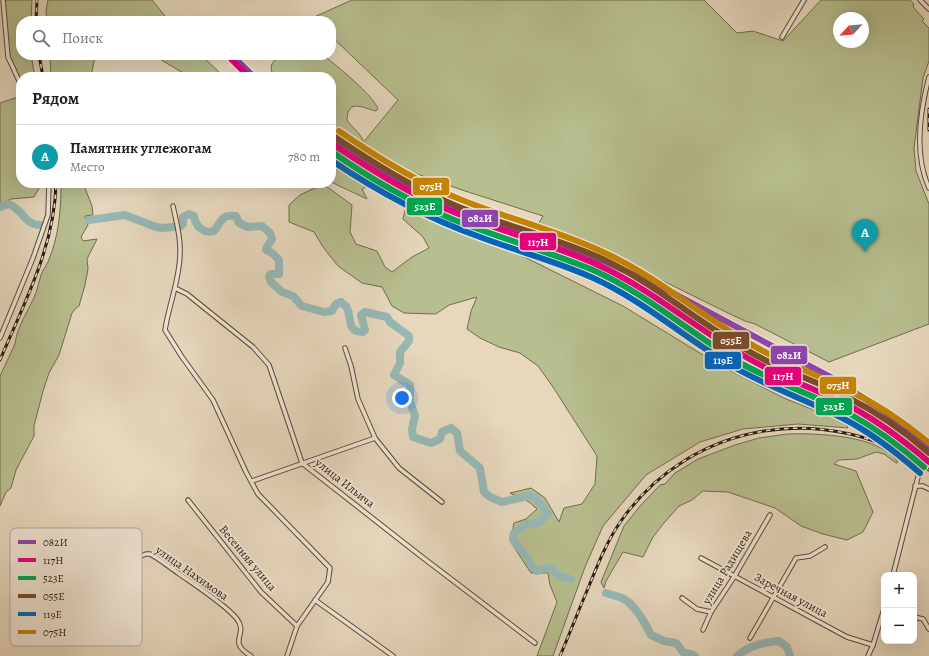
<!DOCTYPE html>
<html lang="ru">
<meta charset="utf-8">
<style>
body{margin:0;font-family:Alegreya,serif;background:#f6f6f6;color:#202124}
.controls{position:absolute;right:12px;bottom:12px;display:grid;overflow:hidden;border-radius:8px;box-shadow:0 4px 16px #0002}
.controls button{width:36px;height:36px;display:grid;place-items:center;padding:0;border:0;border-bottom:1px solid #e0e0e0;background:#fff;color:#202124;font:20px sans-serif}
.compass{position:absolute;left:833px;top:12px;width:36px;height:36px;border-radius:50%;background:#fff;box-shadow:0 4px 16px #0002;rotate:244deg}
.you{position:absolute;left:402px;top:398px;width:14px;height:14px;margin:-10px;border:3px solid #fff;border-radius:50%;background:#1a73e8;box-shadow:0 0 0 6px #1a73e833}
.badge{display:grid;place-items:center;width:26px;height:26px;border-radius:50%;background:#db2777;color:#fff;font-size:13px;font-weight:700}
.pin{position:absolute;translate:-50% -33px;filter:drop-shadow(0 1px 2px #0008)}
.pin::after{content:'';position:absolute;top:21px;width:14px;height:12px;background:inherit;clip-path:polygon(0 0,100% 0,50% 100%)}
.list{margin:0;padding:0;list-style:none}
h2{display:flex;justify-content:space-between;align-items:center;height:52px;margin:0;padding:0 16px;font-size:17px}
h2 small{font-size:13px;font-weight:400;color:#757577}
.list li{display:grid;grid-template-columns:26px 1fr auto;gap:12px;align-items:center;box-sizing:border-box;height:64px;padding:0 16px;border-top:1px solid #e0e0e0}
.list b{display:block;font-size:15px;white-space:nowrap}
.list p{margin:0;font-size:13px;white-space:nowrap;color:#757577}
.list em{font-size:13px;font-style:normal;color:#757577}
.icon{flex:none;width:22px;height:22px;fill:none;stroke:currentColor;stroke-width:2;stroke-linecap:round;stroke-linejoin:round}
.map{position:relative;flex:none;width:929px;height:656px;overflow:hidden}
.search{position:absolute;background:#fff;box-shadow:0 4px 16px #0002;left:16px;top:16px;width:320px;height:44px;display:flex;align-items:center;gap:10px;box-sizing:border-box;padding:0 14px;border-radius:16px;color:#757577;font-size:15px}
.panel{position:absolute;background:#fff;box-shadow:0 4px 16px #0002;left:16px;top:72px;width:320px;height:116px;border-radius:16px}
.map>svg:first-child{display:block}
</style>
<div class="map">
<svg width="929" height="656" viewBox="0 0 929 656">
<rect width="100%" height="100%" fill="#e6d7bd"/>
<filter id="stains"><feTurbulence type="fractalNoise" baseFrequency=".005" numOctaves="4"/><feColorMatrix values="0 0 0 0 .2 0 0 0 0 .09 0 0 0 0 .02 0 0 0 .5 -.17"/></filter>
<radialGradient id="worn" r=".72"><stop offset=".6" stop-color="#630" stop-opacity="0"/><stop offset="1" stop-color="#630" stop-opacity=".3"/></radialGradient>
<g fill="#b7be8f" stroke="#706c4e" fill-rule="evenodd">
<path d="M 3,0 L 32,0 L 31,21 L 21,21 L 21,55 L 31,55 L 35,77 L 21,77 L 21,83 L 8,57 Z"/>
<path d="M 48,0 L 152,0 L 169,21 L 47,21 L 46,11 Z"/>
<path d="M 352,0 L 704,0 L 737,33 L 753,31 L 783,41 L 821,0 L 910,0 L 914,4 L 913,7 L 924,19 L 922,21 L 929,28 L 929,61 L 923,78 L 914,148 L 916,171 L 929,204 L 929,324 L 829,362 L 755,324 L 745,321 L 726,312 L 649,274 L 607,255 L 536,228 L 543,216 L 462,190 L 400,168 L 362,144 L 398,100 L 331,36 L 331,21 L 315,21 L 312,18 ZM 839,18 L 863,18 L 863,42 L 839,42 Z"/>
<path d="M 50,55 L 99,55 L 94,61 L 91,77 L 51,77 Z"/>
<path d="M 153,55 L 201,55 L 224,77 L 190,77 Z"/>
<path d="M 283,55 L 323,55 C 336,65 374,96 378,109 L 376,111 C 362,108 348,98 347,120 C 352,128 360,132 363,141 L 359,147 L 331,127 L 331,77 L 274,77 C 268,65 272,61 283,55 Z"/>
<path d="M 21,96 L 21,183 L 42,183 L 34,197 L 11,199 L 0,205 L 0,103 Z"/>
<path d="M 331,154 L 349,166 L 376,181 L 362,189 L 367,199 L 331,182 Z"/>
<path d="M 61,183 L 83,183 L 92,206 L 93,215 L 85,216 L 86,221 L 88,225 L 81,237 L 83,241 L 97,239 L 87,259 L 88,269 L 85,285 L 79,306 L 76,308 L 72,313 L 59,355 L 49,373 L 43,391 L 34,426 L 34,436 L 16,470 L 11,488 L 6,492 L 0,506 L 0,376 L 15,344 C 17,326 29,310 36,293 C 38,287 39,281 41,275 C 43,270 46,266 48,262 C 59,236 61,210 61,183 Z"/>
<path d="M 323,184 L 352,205 L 350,232 L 356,244 L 377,251 L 385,267 L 392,272 L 412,257 L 429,248 L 423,237 L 403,219 L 408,199 L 623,306 L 721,366 L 786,399 L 845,422 L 848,428 L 798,424 L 743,429 L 700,442 L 646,475 L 603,526 L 585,567 L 553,656 L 537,656 L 557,602 L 550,585 L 548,573 L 531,573 L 510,541 L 514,523 L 526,519 L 537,509 L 529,502 L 510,493 L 531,488 L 545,498 L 559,522 L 564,508 L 582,504 L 595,484 L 597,456 L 553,387 L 538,366 L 520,353 L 499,347 L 480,338 L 467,329 L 471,311 L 477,297 L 449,305 L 436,314 L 404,313 L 392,306 L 382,287 L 362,283 L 338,266 L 323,247 L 314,232 L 289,222 L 289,205 L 300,195 Z"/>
<path d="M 787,434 C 817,433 880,435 898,462 L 896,463 L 884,454 L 876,452 L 857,459 L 839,460 L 834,464 L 856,471 L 873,512 L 863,532 L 847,540 L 823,534 L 801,526 L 775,508 L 728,492 L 703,491 L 692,500 L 679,506 L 664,523 L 653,537 L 643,557 L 623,552 L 606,581 L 604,588 L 601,582 L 624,526 L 641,505 L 660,485 L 665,484 L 675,473 L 698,459 L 735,445 L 759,438 Z"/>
</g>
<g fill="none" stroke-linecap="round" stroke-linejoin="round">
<g stroke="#97b8b6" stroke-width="8">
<path d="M 0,207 L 9,204 C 22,209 25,225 40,225"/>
<path d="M 89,220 L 125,215 L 156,227 L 162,228 L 174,227"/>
<path d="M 181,226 L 183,224 L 183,217 L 189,214 L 194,216 C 195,226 204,234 214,231 C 223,220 221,214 236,216 L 239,223 L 248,227 L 262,226 L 270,233 L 272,239 L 267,247 L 266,250 L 272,253 L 279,260 L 279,274 L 271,274 L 269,276 L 271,282 L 282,292 L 293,296 L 302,306 L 324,312 L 332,311 L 336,304 L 341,302 C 341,303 346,306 346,306 C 353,317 345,332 363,332 L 365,330 L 361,315 L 365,312 L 387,317 L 390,322 L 409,336 L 409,341 L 400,352 L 400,363 L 394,375 L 410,385 L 410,401 L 415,416 L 412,429 L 413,437 L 431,443 L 440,439 L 442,432 L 451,428 L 457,433 L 460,451 L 480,468 L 484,492 L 490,497 L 502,502 L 529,496 L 535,497 L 548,514 L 538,523 L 526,524 L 514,533 L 513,538 L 515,543 L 528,558 L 532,566 L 537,571 L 548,568 L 553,569 C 556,576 562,577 570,579"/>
<path d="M 606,593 C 611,595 619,596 624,599 C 636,606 645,623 651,635 L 664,641 L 676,643 L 684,653 L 691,654 L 695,656"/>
<path d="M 737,656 C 748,646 765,642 779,641 L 787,647 L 790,656"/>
</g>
<defs>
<g id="minor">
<path d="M 3,0 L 8,57 L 21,85"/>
<path d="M 920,0 L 929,9"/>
<path d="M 782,37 L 804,0"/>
<path d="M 929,77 C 920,111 914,155 929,188"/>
<path d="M 173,206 C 176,221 181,237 180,253 C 180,279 169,304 165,330 L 182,357 L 213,400 L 246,472 L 258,494 L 330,568 L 328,582 L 297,626 L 287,656"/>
<path d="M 175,288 L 187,294 L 253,347 L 269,365 L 302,463 L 422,557 L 535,643"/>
<path d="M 0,338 L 33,258 L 48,215 L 49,183"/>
<path d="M 345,348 L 351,366 L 358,399 L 375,438 L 399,468 L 442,502"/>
<path d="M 252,481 L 375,438"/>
<path d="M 915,486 L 923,486 L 929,489"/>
<path d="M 188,500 L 261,592 L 297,626"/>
<path d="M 701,558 L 847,637 L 873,645"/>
<path d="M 893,575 L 919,473"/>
<path d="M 103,592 L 141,556 L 146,554 L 150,554 C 160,559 169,567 178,573 C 195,585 225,604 237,619 C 249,635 226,641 251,656"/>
<path d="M 682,598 L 697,609 L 711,612"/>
<path d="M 315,600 L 393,656"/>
<path d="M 914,617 L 923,619 L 929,629"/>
<path d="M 703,630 L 711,612 L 734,577 L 770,515"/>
<path d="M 750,638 L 796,558 L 810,556 L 825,547"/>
<path d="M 868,656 L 873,645 L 884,609"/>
</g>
</defs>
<use href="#minor" stroke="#594a3a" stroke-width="5.5"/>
<use href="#minor" stroke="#efe5d4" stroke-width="3.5"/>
<defs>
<g id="rail">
<path d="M 36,21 L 37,0"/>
<path d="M 39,55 L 43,77"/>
<path d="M 929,109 L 929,130"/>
<path d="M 0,360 C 24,303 55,246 56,183"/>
<path d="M 560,656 C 570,633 579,609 589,586 C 598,564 607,541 621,521 C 691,420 830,399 929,470"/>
</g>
</defs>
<use href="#rail" stroke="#2a1b0e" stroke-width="3"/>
<use href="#rail" stroke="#efe5d4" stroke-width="1.5" stroke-dasharray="4.5" stroke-linecap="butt"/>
<defs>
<g id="rail-1">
<path d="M 232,55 L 254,77"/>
<path d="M 331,139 L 386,174 L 444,204 L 499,226 L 606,262 L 671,292 L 836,380 L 885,412 L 907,429 L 929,449"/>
</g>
<g id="rail-2">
<path d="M 227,55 L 249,77"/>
<path d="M 331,143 C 371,170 411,195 456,213 C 503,232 552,244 598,265 C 651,289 695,328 746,357 C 776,375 810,387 842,402 C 874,418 902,439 929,462"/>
</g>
<path id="rail-3" d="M 331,151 C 369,178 409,201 452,219 C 499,238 547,251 593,270 C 647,294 691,334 742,364 C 777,383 815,396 850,414 C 877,429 901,447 924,467"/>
<path id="rail-4" d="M 335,137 C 375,164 415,189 459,207 C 506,226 557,238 603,259 C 659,286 706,329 761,358 C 788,372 817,382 845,396 C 875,411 903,430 929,453"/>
<path id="rail-5" d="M 331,160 C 378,192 427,218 480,237 C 517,251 555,261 591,277 C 645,301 688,341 739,370 C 774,389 811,402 846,420 C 873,434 897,453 920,473"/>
<path id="rail-6" d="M 339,131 C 378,158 418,183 462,200 C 509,219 559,231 605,253 C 662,279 709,323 765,352 C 792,366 820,376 848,390 C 877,404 904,422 929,443"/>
</defs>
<use href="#rail-1" stroke="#efe5d4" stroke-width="9"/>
<use href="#rail-2" stroke="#efe5d4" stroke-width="9"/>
<use href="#rail-3" stroke="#efe5d4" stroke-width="9"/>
<use href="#rail-4" stroke="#efe5d4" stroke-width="9"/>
<use href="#rail-5" stroke="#efe5d4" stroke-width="9"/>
<use href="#rail-6" stroke="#efe5d4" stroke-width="9"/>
<use href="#rail-1" stroke="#8e44ad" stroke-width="6"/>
<use href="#rail-2" stroke="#e5007d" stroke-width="6"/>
<use href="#rail-3" stroke="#00a651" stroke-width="6"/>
<use href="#rail-4" stroke="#7a4b2a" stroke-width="6"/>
<use href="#rail-5" stroke="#0065bd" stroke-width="6"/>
<use href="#rail-6" stroke="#c48304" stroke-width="6"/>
</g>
<g text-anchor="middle" stroke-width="4" stroke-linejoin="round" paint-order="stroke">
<g font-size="12" fill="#2a1b0e" stroke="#efe5d4">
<text transform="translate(345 483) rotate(38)" y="4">улица Ильича</text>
<text transform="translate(248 558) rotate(50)" y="4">Весенняя улица</text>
<text transform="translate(727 567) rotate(-59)" y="4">улица Радищева</text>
<text transform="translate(192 573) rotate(35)" y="4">улица Нахимова</text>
<text transform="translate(791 595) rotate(28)" y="4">Заречная улица</text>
</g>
</g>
<rect x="10" y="528" width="132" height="118" rx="6" fill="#efe5d4" stroke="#b4a899" stroke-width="1"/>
<rect x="18" y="540" width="18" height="4" fill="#8e44ad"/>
<rect x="18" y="558" width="18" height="4" fill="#e5007d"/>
<rect x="18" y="576" width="18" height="4" fill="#00a651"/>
<rect x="18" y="594" width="18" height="4" fill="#7a4b2a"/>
<rect x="18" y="612" width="18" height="4" fill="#0065bd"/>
<rect x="18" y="630" width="18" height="4" fill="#c48304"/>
<g font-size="11" fill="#2a1b0e">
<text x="43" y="546">082И</text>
<text x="43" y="564">117Н</text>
<text x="43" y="582">523Е</text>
<text x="43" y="600">055Е</text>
<text x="43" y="618">119Е</text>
<text x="43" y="636">075Н</text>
</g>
<g stroke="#efe5d4" stroke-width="1.5">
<rect x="412" y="177" width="38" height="19" rx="4" fill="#c48304"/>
<rect x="406" y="197" width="37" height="19" rx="4" fill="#00a651"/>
<rect x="461" y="209" width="38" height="19" rx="4" fill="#8e44ad"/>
<rect x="519" y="232" width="38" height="19" rx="4" fill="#e5007d"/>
<rect x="712" y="331" width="38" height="19" rx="4" fill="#7a4b2a"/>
<rect x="770" y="345" width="38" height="20" rx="4" fill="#8e44ad"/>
<rect x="704" y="351" width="38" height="19" rx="4" fill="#0065bd"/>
<rect x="764" y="366" width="38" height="20" rx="4" fill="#e5007d"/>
<rect x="819" y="376" width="38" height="19" rx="4" fill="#c48304"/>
<rect x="815" y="397" width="38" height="19" rx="4" fill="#00a651"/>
</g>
<g font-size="11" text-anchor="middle" font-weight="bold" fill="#fff">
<text x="431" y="190">075Н</text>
<text x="425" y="210">523Е</text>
<text x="480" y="222">082И</text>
<text x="538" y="246">117Н</text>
<text x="731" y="344">055Е</text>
<text x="789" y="359">082И</text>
<text x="723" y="364">119Е</text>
<text x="783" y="380">117Н</text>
<text x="838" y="389">075Н</text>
<text x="834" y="410">523Е</text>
</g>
<rect width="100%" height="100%" filter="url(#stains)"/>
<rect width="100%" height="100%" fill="url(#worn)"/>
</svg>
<div class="controls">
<button>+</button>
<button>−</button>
</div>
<svg class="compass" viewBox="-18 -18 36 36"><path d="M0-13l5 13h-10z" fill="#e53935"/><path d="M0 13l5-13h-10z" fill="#757577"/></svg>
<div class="you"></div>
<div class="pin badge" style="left:865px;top:252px;background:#0f9aa8">A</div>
<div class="search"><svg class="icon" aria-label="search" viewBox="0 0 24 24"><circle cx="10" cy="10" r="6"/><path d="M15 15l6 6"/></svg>Поиск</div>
<section class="panel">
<h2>Рядом<small></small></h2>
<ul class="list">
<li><span class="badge" style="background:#0f9aa8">A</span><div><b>Памятник углежогам</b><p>Место</p></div><em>780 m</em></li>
</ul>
</section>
</div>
